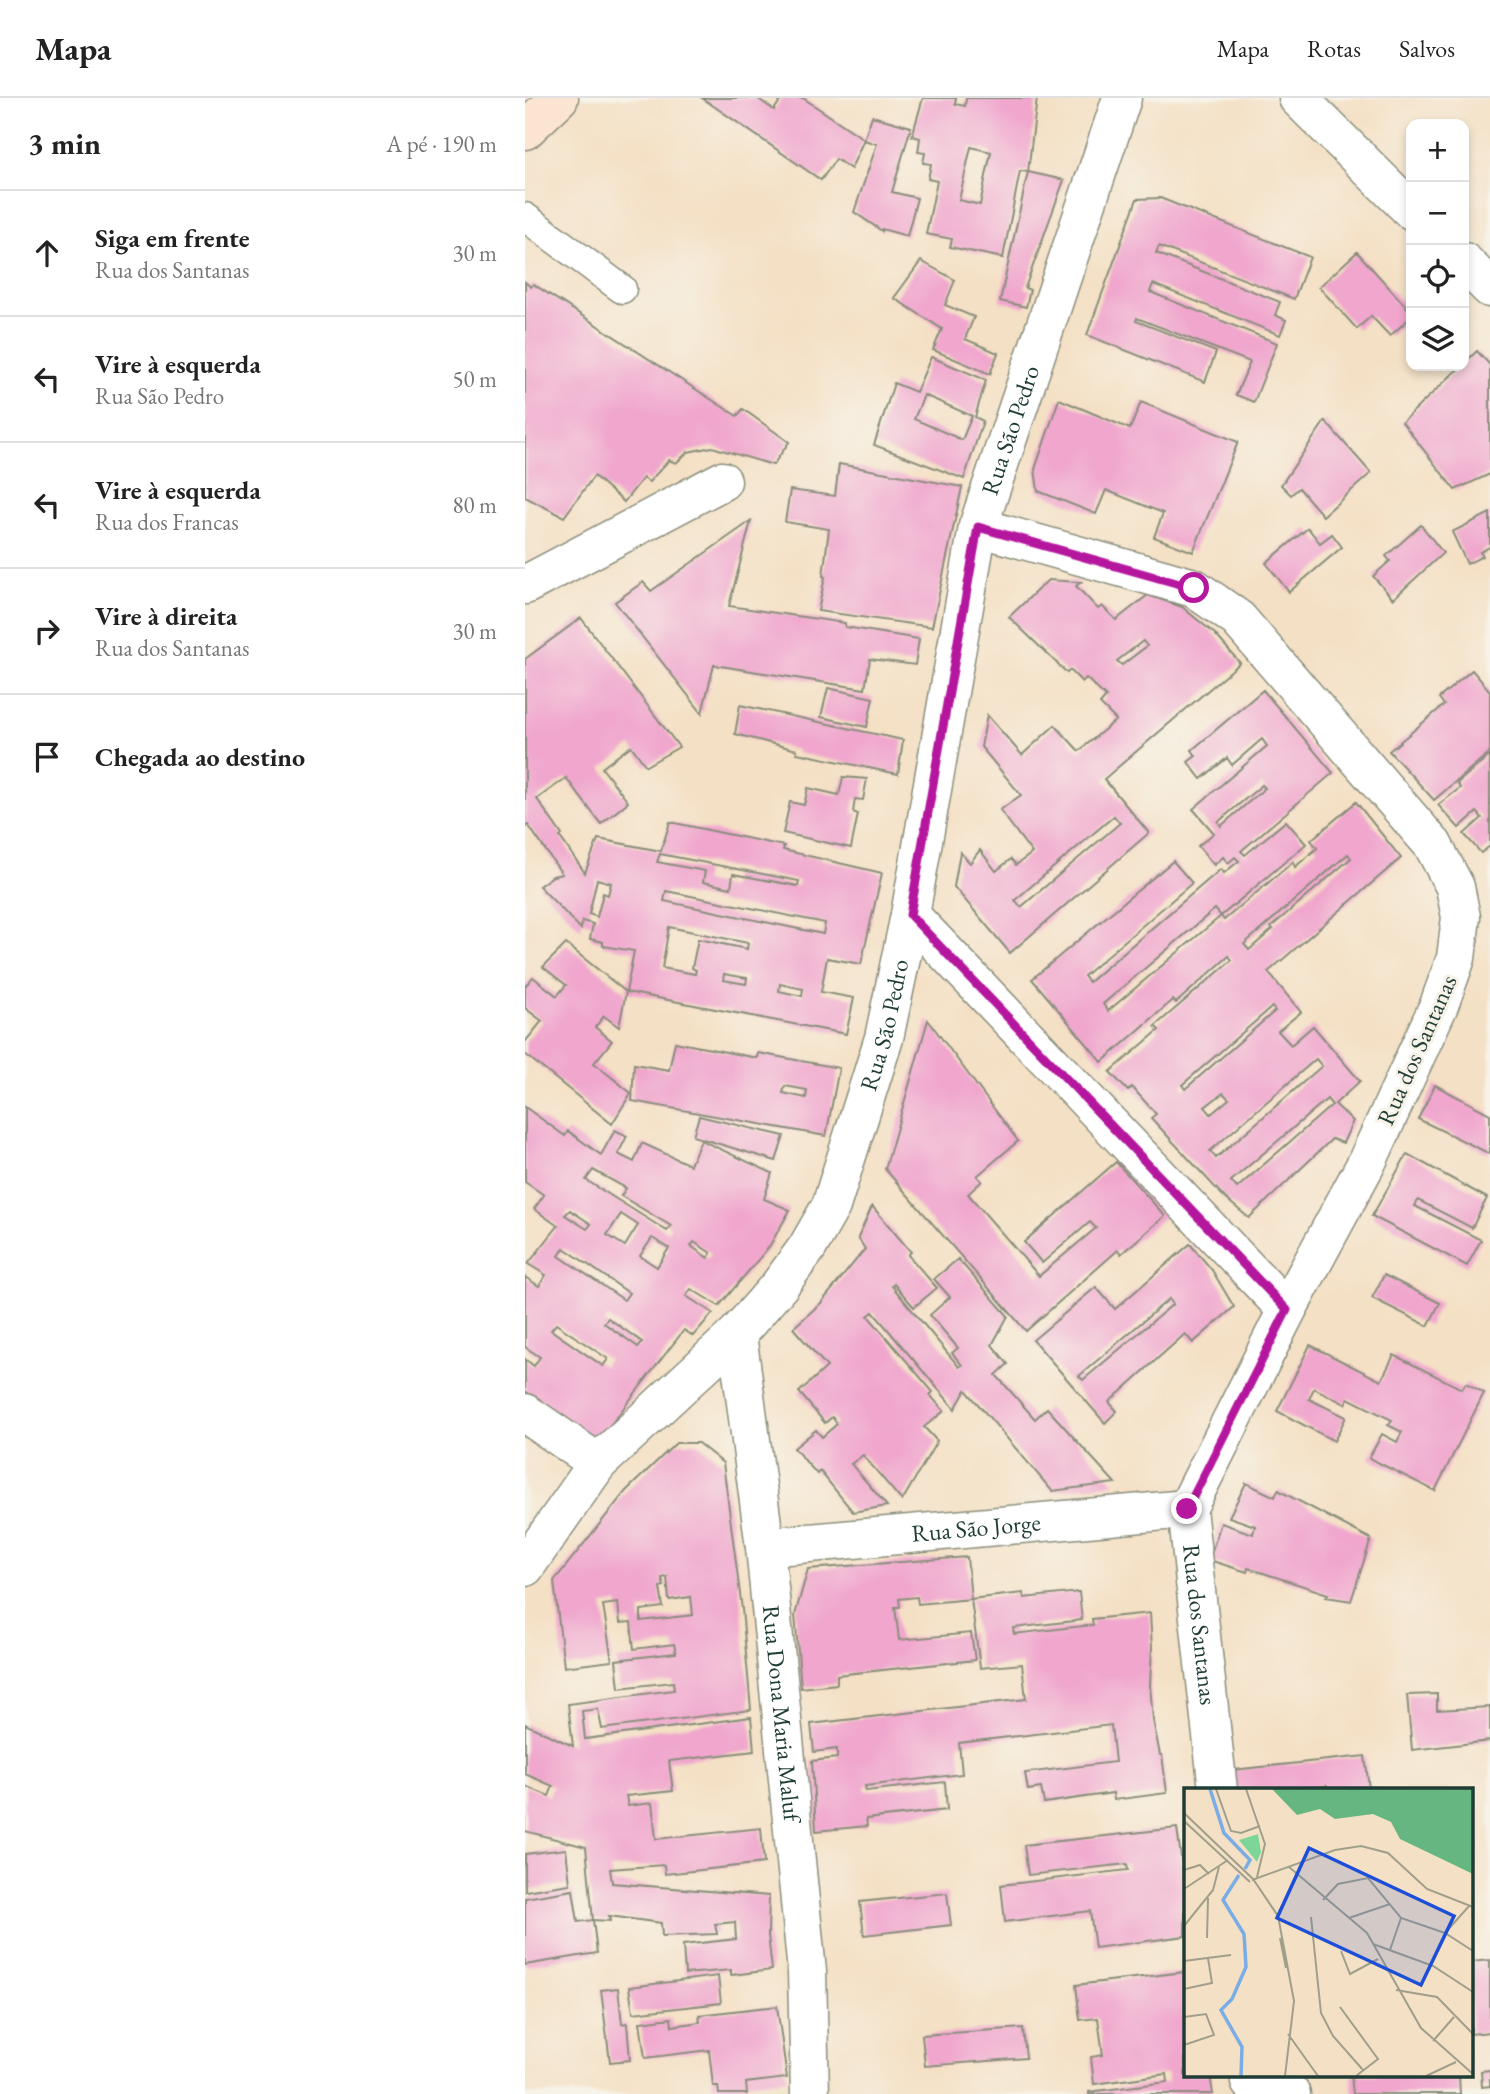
<!DOCTYPE html>
<html lang="pt">
<meta charset="utf-8">
<style>
body{margin:0;font-family:"EB Garamond",serif;background:#f6f6f6;color:#222}
.controls{position:absolute;right:21px;top:21px;display:grid;overflow:hidden;border-radius:14px;box-shadow:0 4px 10px #0003}
.controls button{width:63px;height:63px;display:grid;place-items:center;padding:0;border:0;border-bottom:2px solid #e0e0e0;background:#fff;color:#222;font:35px sans-serif}
.stop{position:absolute;width:21px;height:21px;margin:-16px;border:5px solid #b5179e;border-radius:50%;background:#fff}
.stop.end{background:#b5179e;border-color:#fff;box-shadow:0 2px 7px #0008}
.list{margin:0;padding:0;list-style:none}
h2{display:flex;justify-content:space-between;align-items:center;height:91px;margin:0;padding:0 28px;font-size:30px}
h2 small{font-size:23px;font-weight:400;color:#767676}
.list li{display:grid;grid-template-columns:46px 1fr auto;gap:21px;align-items:center;box-sizing:border-box;height:126px;padding:0 28px;border-top:2px solid #e0e0e0}
.list b{display:block;font-size:26px;white-space:nowrap}
.list p{margin:0;font-size:23px;white-space:nowrap;color:#767676}
.list em{font-size:23px;font-style:normal;color:#767676}
.icon{flex:none;width:38px;height:38px;fill:none;stroke:currentColor;stroke-width:2;stroke-linecap:round;stroke-linejoin:round}
.map{position:relative;flex:none;width:965px;height:1996px;overflow:hidden}
header{display:flex;align-items:center;gap:42px;box-sizing:border-box;height:98px;padding:0 35px;background:#fff;border-bottom:2px solid #e0e0e0}
header strong{font-size:33px}
nav{display:flex;gap:38px;margin-inline-start:auto;font-size:24px}
main{display:flex}
aside{flex:1;background:#fff}
.map>svg:first-child{display:block}
</style>
<header>
<strong>Mapa</strong>
<nav><a>Mapa</a><a>Rotas</a><a>Salvos</a></nav>
</header>
<main>
<aside>
<h2>3 min<small>A pé · 190 m</small></h2>
<ul class="list">
<li><svg class="icon" aria-label="ahead" viewBox="0 0 24 24"><path d="M12 20V5M6 11l6-6 6 6"/></svg><div><b>Siga em frente</b><p>Rua dos Santanas</p></div><em>30 m</em></li>
<li><svg class="icon" aria-label="left" viewBox="0 0 24 24"><path d="M17 20v-9H6M10 6l-5 5 5 5"/></svg><div><b>Vire à esquerda</b><p>Rua São Pedro</p></div><em>50 m</em></li>
<li><svg class="icon" aria-label="left" viewBox="0 0 24 24"><path d="M17 20v-9H6M10 6l-5 5 5 5"/></svg><div><b>Vire à esquerda</b><p>Rua dos Francas</p></div><em>80 m</em></li>
<li><svg class="icon" aria-label="right" viewBox="0 0 24 24"><path d="M7 20v-9h11M14 6l5 5-5 5"/></svg><div><b>Vire à direita</b><p>Rua dos Santanas</p></div><em>30 m</em></li>
<li><svg class="icon" aria-label="arrive" viewBox="0 0 24 24"><path d="M6 21V4h12l-3 4 3 4H6"/></svg><div><b>Chegada ao destino</b></div></li>
</ul>
</aside>
<div class="map">
<svg width="965" height="1996" viewBox="0 0 965 1996">
<rect width="100%" height="100%" fill="#f7f3e8"/>
<filter id="ink" filterUnits="userSpaceOnUse"><feTurbulence type="fractalNoise" baseFrequency=".0143" numOctaves="2"/><feDisplacementMap in="SourceGraphic" scale="14" xChannelSelector="R" yChannelSelector="G"/><feConvolveMatrix kernelMatrix="1 2 1 2 8 2 1 2 1" color-interpolation-filters="sRGB"/></filter>
<filter id="wash" filterUnits="userSpaceOnUse"><feTurbulence type="fractalNoise" baseFrequency=".00686" numOctaves="4" result="noise"/><feDisplacementMap in="SourceGraphic" scale="28" xChannelSelector="R" yChannelSelector="G"/><feGaussianBlur stdDeviation="1.57" result="paint"/><feColorMatrix in="noise" values="0 0 0 0 0 0 0 0 0 0 0 0 0 0 0 0 0 1.4 0 .05"/><feComposite in="paint" operator="in"/></filter>
<g filter="url(#wash)">
<rect width="100%" height="100%" fill="#f4e0c5"/>
<g id="blocks">
<g fill="#f0a6cd" fill-rule="evenodd">
<path d="M 177,0 L 232,0 L 249,12 L 257,0 L 278,0 L 339,41 L 326,71 L 311,61 L 296,82 Z"/>
<path d="M 398,0 L 431,0 L 430,6 L 440,8 L 441,0 L 512,0 L 503,74 L 495,73 L 478,160 L 425,149 L 427,141 L 401,136 L 412,83 L 403,81 L 406,66 L 398,65 L 400,55 L 393,54 L 395,40 L 387,38 ZM 446,49 L 466,54 L 455,107 L 434,102 Z"/>
<path d="M 347,18 L 386,29 L 367,94 L 392,100 L 382,138 L 357,131 L 357,133 L 329,114 L 352,46 L 339,42 Z"/>
<path d="M 503,74 L 539,82 L 500,190 L 505,192 L 501,209 L 475,203 Z"/>
<path d="M 635,100 L 785,159 L 769,201 L 634,148 L 631,155 L 755,204 L 750,217 L 761,222 L 755,237 L 628,186 L 625,194 L 752,245 L 729,304 L 711,297 L 725,264 L 612,220 L 611,223 L 691,254 L 680,284 L 562,237 L 612,101 Z"/>
<path d="M 832,154 L 886,214 L 886,219 L 865,238 L 846,218 L 832,231 L 794,189 Z"/>
<path d="M 396,163 L 430,182 L 420,207 L 449,219 L 440,241 L 473,255 L 465,276 L 408,252 L 417,231 L 369,200 Z"/>
<path d="M 0,184 L 6,189 L 8,186 L 212,318 L 218,311 L 264,344 L 248,367 L 187,349 L 163,354 L 151,365 L 144,362 L 124,384 L 118,380 L 99,404 L 69,378 L 39,419 L 0,399 Z"/>
<path d="M 952,253 L 965,267 L 965,376 L 930,392 L 877,324 Z"/>
<path d="M 406,259 L 461,282 L 450,319 L 458,323 L 439,381 L 349,347 L 369,285 L 391,294 ZM 399,297 L 447,318 L 437,342 L 389,321 Z"/>
<path d="M 534,301 L 605,331 L 616,304 L 713,344 L 668,454 L 629,439 L 638,415 L 581,392 L 571,416 L 513,393 L 510,371 Z"/>
<path d="M 800,323 L 846,375 L 798,418 L 774,390 L 766,397 L 756,387 Z"/>
<path d="M 314,366 L 437,389 L 407,529 L 293,513 L 300,479 L 298,478 L 304,431 L 260,424 L 265,392 L 310,398 Z"/>
<path d="M 965,415 L 965,449 L 955,454 L 958,458 L 942,466 L 927,434 Z"/>
<path d="M 226,423 L 204,508 L 320,525 L 320,529 L 394,541 L 390,567 L 345,561 L 340,591 L 189,567 L 177,615 L 90,504 L 118,484 L 126,493 Z"/>
<path d="M 896,427 L 918,455 L 868,501 L 848,478 L 865,463 L 861,458 Z"/>
<path d="M 783,430 L 795,445 L 807,436 L 817,449 L 764,494 L 741,465 Z"/>
<path d="M 523,482 L 556,484 L 551,488 L 573,511 L 577,508 L 591,522 L 623,497 L 657,509 L 690,536 L 715,565 L 579,681 L 624,735 L 485,855 L 429,789 L 435,754 L 445,765 L 455,752 L 471,773 L 486,761 L 491,767 L 507,755 L 475,712 L 496,697 L 456,649 L 462,617 L 497,657 L 530,627 L 554,653 L 591,622 L 575,606 L 581,599 L 561,580 L 557,584 L 545,572 L 542,575 L 484,519 ZM 618,543 L 622,548 L 597,567 L 592,563 ZM 589,718 L 595,725 L 496,809 L 490,802 Z"/>
<path d="M 56,520 L 154,649 L 121,668 L 106,648 L 77,670 L 103,704 L 76,726 L 41,680 L 12,701 L 37,737 L 35,739 L 60,775 L 73,741 L 136,753 L 145,724 L 259,748 L 258,752 L 357,775 L 336,866 L 302,860 L 296,894 L 329,900 L 321,936 L 101,894 L 109,853 L 78,848 L 78,844 L 65,841 L 68,826 L 57,823 L 56,831 L 14,788 L 28,778 L 37,776 L 3,727 L 0,729 L 0,561 ZM 135,756 L 274,783 L 273,788 L 208,776 L 206,790 L 178,784 L 180,773 L 132,764 ZM 72,781 L 86,785 L 83,797 L 78,795 L 72,819 L 64,816 ZM 141,793 L 300,825 L 298,836 L 139,803 ZM 144,829 L 223,845 L 222,851 L 173,841 L 167,870 L 171,872 L 170,876 L 137,870 ZM 199,876 L 222,880 L 221,886 L 198,882 ZM 255,886 L 278,891 L 277,898 L 254,893 Z"/>
<path d="M 947,572 L 965,593 L 965,654 L 909,702 L 864,653 L 919,607 L 914,600 Z"/>
<path d="M 303,590 L 348,600 L 342,629 L 296,619 Z"/>
<path d="M 738,592 L 808,675 L 716,753 L 720,757 L 761,723 L 781,746 L 696,818 L 699,822 L 768,764 L 770,769 L 792,750 L 786,742 L 831,704 L 876,760 L 743,874 L 776,914 L 753,933 L 766,947 L 788,928 L 835,983 L 810,1006 L 828,1023 L 818,1045 L 807,1041 L 724,1120 L 700,1100 L 626,1020 L 631,1016 L 607,989 L 603,993 L 585,974 L 634,932 L 630,928 L 707,862 L 704,858 L 651,905 L 648,902 L 577,964 L 507,881 L 648,763 L 667,785 L 559,878 L 564,884 L 696,771 L 699,775 L 714,763 L 710,759 L 703,765 L 698,759 L 689,767 L 673,748 L 689,735 L 668,711 L 742,648 L 737,641 L 707,667 L 702,660 L 676,681 L 663,664 L 671,658 L 667,652 ZM 737,687 L 740,690 L 696,728 L 693,724 ZM 823,756 L 826,760 L 746,829 L 748,831 L 724,852 L 719,846 ZM 690,811 L 696,818 L 583,913 L 578,906 ZM 747,909 L 750,913 L 660,991 L 657,987 ZM 791,961 L 797,968 L 691,1060 L 685,1053 ZM 698,995 L 704,1001 L 686,1016 L 680,1009 ZM 802,1001 L 807,1007 L 712,1090 L 706,1083 Z"/>
<path d="M 215,607 L 378,642 L 373,676 L 272,655 L 272,652 L 210,636 Z"/>
<path d="M 965,657 L 965,748 L 956,755 L 939,736 L 957,720 L 952,714 L 934,730 L 913,707 L 935,690 L 932,685 Z"/>
<path d="M 318,679 L 342,681 L 338,702 L 330,701 L 328,714 L 333,716 L 326,750 L 258,735 L 265,704 L 279,707 L 283,690 L 314,697 Z"/>
<path d="M 41,846 L 101,894 L 94,929 L 79,918 L 70,929 L 87,943 L 69,965 L 106,995 L 87,1026 L 0,956 L 0,944 L 17,923 L 0,910 L 0,888 L 8,879 L 32,898 L 41,887 L 18,869 Z"/>
<path d="M 403,922 L 493,1043 L 452,1078 L 457,1083 L 443,1096 L 514,1178 L 571,1130 L 565,1124 L 517,1165 L 499,1144 L 591,1064 L 640,1118 L 596,1156 L 593,1152 L 501,1233 L 360,1071 Z"/>
<path d="M 150,944 L 232,960 L 233,955 L 314,970 L 301,1038 L 107,1003 L 109,966 L 144,972 ZM 260,988 L 282,992 L 281,1000 L 258,995 Z"/>
<path d="M 910,987 L 965,1016 L 965,1056 L 893,1021 Z"/>
<path d="M 0,1009 L 40,1038 L 43,1033 L 76,1057 L 90,1032 L 102,1038 L 93,1056 L 109,1064 L 117,1045 L 165,1067 L 176,1042 L 247,1075 L 239,1101 L 265,1112 L 244,1149 L 194,1208 L 166,1191 L 161,1198 L 188,1215 L 168,1238 L 159,1232 L 73,1343 L 0,1293 L 0,1261 L 9,1268 L 15,1259 L 0,1249 L 0,1179 L 14,1188 L 21,1177 L 3,1166 L 33,1128 L 9,1111 L 19,1097 L 0,1084 ZM 68,1072 L 101,1090 L 96,1098 L 146,1128 L 142,1133 L 61,1082 ZM 45,1112 L 66,1126 L 62,1131 L 40,1117 ZM 96,1116 L 113,1127 L 100,1148 L 82,1137 ZM 127,1140 L 144,1150 L 132,1169 L 115,1158 ZM 169,1144 L 186,1155 L 183,1160 L 166,1148 ZM 39,1150 L 104,1195 L 99,1202 L 34,1158 ZM 83,1220 L 117,1244 L 113,1249 L 79,1225 ZM 31,1226 L 83,1261 L 78,1268 L 26,1232 Z"/>
<path d="M 174,1018 L 259,1038 L 251,1063 L 168,1038 Z"/>
<path d="M 882,1056 L 962,1100 L 947,1130 L 893,1102 L 890,1108 L 956,1142 L 942,1168 L 847,1118 Z"/>
<path d="M 347,1108 L 386,1154 L 383,1157 L 412,1190 L 389,1209 L 369,1186 L 367,1188 L 434,1269 L 437,1267 L 427,1255 L 433,1250 L 405,1217 L 425,1199 L 409,1181 L 433,1161 L 483,1218 L 467,1247 L 483,1266 L 471,1277 L 510,1321 L 522,1310 L 590,1385 L 527,1393 L 441,1292 L 430,1311 L 348,1214 L 343,1218 L 408,1294 L 405,1297 L 419,1313 L 399,1329 L 412,1343 L 377,1403 L 338,1357 L 326,1366 L 362,1408 L 328,1414 L 295,1373 L 292,1376 L 269,1350 L 291,1332 L 297,1339 L 312,1326 L 307,1319 L 300,1325 L 274,1294 L 302,1269 L 268,1230 L 296,1205 L 340,1151 L 333,1140 Z"/>
<path d="M 665,1146 L 687,1172 L 709,1209 L 668,1245 L 660,1236 L 584,1304 L 592,1313 L 580,1325 L 508,1242 L 571,1189 L 590,1211 ZM 644,1201 L 648,1206 L 558,1282 L 554,1278 Z"/>
<path d="M 859,1177 L 915,1205 L 903,1228 L 847,1200 Z"/>
<path d="M 785,1247 L 856,1283 L 869,1257 L 937,1291 L 941,1285 L 959,1295 L 910,1393 L 844,1360 L 857,1336 L 872,1344 L 877,1334 L 863,1327 L 867,1322 L 823,1300 L 820,1306 L 789,1290 L 784,1301 L 821,1319 L 809,1343 L 752,1313 Z"/>
<path d="M 151,1345 L 173,1345 L 198,1365 L 217,1511 L 226,1612 L 77,1631 L 73,1611 L 57,1613 L 60,1641 L 226,1619 L 229,1653 L 144,1663 L 148,1693 L 101,1698 L 103,1708 L 127,1705 L 131,1741 L 236,1730 L 239,1765 L 140,1776 L 139,1767 L 85,1771 L 87,1785 L 244,1798 L 243,1837 L 247,1872 L 206,1877 L 206,1872 L 160,1876 L 158,1847 L 211,1841 L 210,1824 L 190,1826 L 192,1836 L 137,1838 L 136,1825 L 84,1818 L 85,1823 L 68,1822 L 61,1749 L 0,1733 L 0,1688 L 24,1698 L 28,1688 L 0,1676 L 0,1626 L 48,1648 L 43,1606 L 149,1592 L 148,1584 L 94,1590 L 91,1562 L 151,1555 L 149,1546 L 109,1551 L 106,1524 L 95,1525 L 93,1505 L 78,1507 L 87,1563 L 39,1569 L 29,1483 L 101,1393 ZM 142,1479 L 144,1502 L 166,1499 L 168,1517 L 116,1523 L 116,1512 L 138,1509 L 135,1489 L 139,1488 L 137,1480 Z"/>
<path d="M 721,1385 L 750,1399 L 753,1392 L 846,1441 L 826,1503 L 801,1499 L 803,1496 L 723,1470 L 722,1474 L 684,1462 L 696,1425 L 728,1436 L 730,1428 L 704,1419 Z"/>
<path d="M 442,1459 L 446,1501 L 393,1506 L 392,1499 L 374,1501 L 375,1509 L 370,1509 L 374,1542 L 446,1535 L 450,1562 L 312,1577 L 312,1586 L 276,1590 L 270,1517 L 283,1471 Z"/>
<path d="M 554,1494 L 557,1522 L 488,1530 L 489,1536 L 568,1527 L 567,1521 L 625,1515 L 627,1550 L 625,1587 L 628,1622 L 635,1657 L 637,1657 L 642,1695 L 589,1702 L 588,1695 L 519,1705 L 516,1690 L 503,1692 L 500,1675 L 590,1664 L 586,1627 L 434,1645 L 437,1676 L 340,1688 L 341,1693 L 420,1684 L 422,1712 L 341,1721 L 342,1728 L 291,1733 L 287,1663 L 312,1660 L 312,1651 L 289,1654 L 286,1626 L 501,1601 L 497,1566 L 455,1570 L 446,1501 L 498,1495 L 499,1500 Z"/>
<path d="M 912,1596 L 912,1612 L 965,1609 L 965,1643 L 887,1652 L 882,1597 Z"/>
<path d="M 840,1658 L 844,1691 L 802,1691 L 802,1688 L 772,1691 L 700,1691 L 698,1673 Z"/>
<path d="M 652,1730 L 660,1789 L 660,1838 L 570,1850 L 565,1813 L 480,1824 L 476,1787 L 603,1772 L 602,1766 L 503,1777 L 499,1747 Z"/>
<path d="M 41,1751 L 45,1786 L 0,1793 L 0,1756 Z"/>
<path d="M 48,1792 L 53,1824 L 68,1822 L 72,1855 L 0,1867 L 0,1800 Z"/>
<path d="M 422,1795 L 426,1827 L 339,1837 L 335,1804 Z"/>
<path d="M 965,1862 L 965,1934 L 946,1936 L 946,1864 Z"/>
<path d="M 660,1874 L 660,1977 L 685,1977 L 688,1996 L 564,1996 L 564,1994 L 643,1984 L 642,1976 L 569,1986 L 566,1959 L 578,1957 L 573,1920 L 555,1922 L 551,1887 Z"/>
<path d="M 193,1878 L 196,1905 L 108,1915 L 104,1889 Z"/>
<path d="M 93,1890 L 97,1926 L 102,1925 L 105,1962 L 85,1964 L 76,1892 Z"/>
<path d="M 252,1908 L 262,1980 L 221,1985 L 222,1996 L 194,1996 L 193,1988 L 188,1988 L 184,1952 L 120,1960 L 115,1924 L 146,1920 L 147,1928 L 175,1924 L 174,1917 Z"/>
<path d="M 498,1930 L 501,1960 L 400,1968 L 397,1937 Z"/>
<path d="M 965,1972 L 965,1988 L 957,1989 L 956,1973 Z"/>
<path d="M 826,1977 L 934,1977 L 935,1996 L 828,1996 Z"/>
</g>
</g>
</g>
<g filter="url(#ink)">
<use href="#blocks" fill-opacity="0" stroke="#8a8e7c" stroke-width="2"/>
<g fill="none" stroke-linecap="round" stroke-linejoin="round">
<defs>
<path id="service" d="M 0,119 L 97,191"/>
<g id="minor">
<path d="M 773,0 L 886,112"/>
<path d="M 939,164 L 965,190"/>
<path id="s1" d="M 453,429 L 669,490 L 713,521 L 908,747 L 930,789 L 936,819 L 931,860 L 914,907 L 841,1066 L 762,1212 L 662,1411 L 693,1692"/>
<path d="M 0,487 L 197,383"/>
<path d="M 385,817 L 762,1212"/>
<path id="s2" d="M 212,1236 L 240,1449 L 282,1874 L 285,1996"/>
<path d="M 0,1315 L 73,1365"/>
<path id="s3" d="M 240,1449 L 662,1411"/>
<path id="s4" d="M 0,1469 L 73,1365 L 212,1236 L 254,1188 L 282,1150 L 306,1108 L 359,940 L 385,817 L 453,429 L 597,0"/>
<path d="M 725,1984 L 766,1996"/>
</g>
<path id="secondary" d="M 0,32 L 34,0"/>
</defs>
<use href="#service" stroke="#8a8e7c" stroke-width="31"/>
<use href="#minor" stroke="#8a8e7c" stroke-width="41"/>
<use href="#secondary" stroke="#8a8e7c" stroke-width="41"/>
<use href="#service" stroke="#fff" stroke-width="28"/>
<use href="#minor" stroke="#fff" stroke-width="38"/>
<use href="#secondary" stroke="#fce5d0" stroke-width="38"/>
</g>
</g>
<g fill="none" stroke-linecap="round" stroke-linejoin="round" filter="url(#ink)">
<path stroke="#b5179e" stroke-width="9" d="M 662,1411 L 762,1212 L 385,817 L 453,429 L 669,490"/>
</g>
<g text-anchor="middle" stroke-width="6" stroke-linejoin="round" paint-order="stroke">
<g font-size="24" fill="#1f3d34" stroke="#f7f3e8">
<text dy="8" stroke="none"><textPath href="#s4" startOffset="1274">Rua São Pedro</textPath></text>
<text dy="8" stroke="none"><textPath href="#s4" startOffset="665">Rua São Pedro</textPath></text>
<text transform="translate(892 952) rotate(-66)" y="8">Rua dos Santanas</text>
<text dy="8" stroke="none"><textPath href="#s3" startOffset="212">Rua São Jorge</textPath></text>
<text dy="8" stroke="none"><textPath href="#s1" startOffset="1426">Rua dos Santanas</textPath></text>
<text dy="8" stroke="none"><textPath href="#s2" startOffset="382">Rua Dona Maria Maluf</textPath></text>
</g>
</g>
<g transform="translate(659 1690)">
<rect width="289" height="289" fill="#f4e0c5"/>
<path d="M 74,46 L 77,64 L 73,74 L 55,52 Z" fill="#7ed59a"/>
<path d="M 88,1 L 289,1 L 289,86 L 216,51 L 207,34 L 189,26 L 151,31 L 136,21 L 113,27 Z" fill="#66b682"/>
<path fill="none" stroke="#7aade6" stroke-width="3.5" d="M 26,1 L 40,45 L 66,72 L 61,81M 55,87 L 39,112 L 60,146 L 62,179 L 48,211 L 37,222 L 58,259 L 57,288"/>
<path fill="none" stroke="#9f9f8b" stroke-width="2" d="M 32,1 L 47,43 L 57,45 L 76,38M 62,1 L 81,56 L 73,89M 0,25 L 69,91 L 94,128 L 110,213 L 101,288M 0,33 L 66,94M 105,79 L 183,145 L 237,240 L 289,286M 0,82 L 16,77 L 25,86M 68,92 L 151,62 L 177,58 L 204,65 L 243,101 L 289,119M 0,101 L 44,72M 139,112 L 154,96 L 184,90 L 217,130 L 261,145 L 289,163M 127,129 L 137,225 L 149,248 L 179,282M 165,130 L 206,116M 0,138 L 29,102 L 35,79M 261,145 L 286,117M 23,150 L 24,110M 96,150 L 102,180M 189,156 L 249,178 L 289,204M 206,162 L 217,130M 157,163 L 166,186 L 194,171M 0,173 L 47,167M 0,201 L 28,195 L 24,170M 212,202 L 253,209 L 289,246M 156,219 L 194,271 L 172,288M 0,229 L 22,226 L 30,247 L 0,257M 104,246 L 134,288M 249,253 L 270,229M 242,288 L 272,274"/>
<path fill="#1d4ed8" fill-opacity="0.15" stroke="#1d4ed8" stroke-width="3.5" d="M 125,60 L 270,128 L 237,197 L 93,130 Z"/>
<rect width="289" height="289" fill="none" stroke="#1f3d34" stroke-width="3.5"/>
</g>
</svg>
<div class="controls">
<button>+</button>
<button>−</button>
<button><svg class="icon" aria-label="locate" viewBox="0 0 24 24"><circle cx="12" cy="12" r="6"/><path d="M12 2v4M12 18v4M2 12h4M18 12h4"/></svg></button>
<button><svg class="icon" aria-label="layers" viewBox="0 0 24 24"><path d="M12 4l9 5-9 5-9-5zM3 14l9 5 9-5"/></svg></button>
</div>
<div class="stop" style="left:669px;top:490px"></div>
<div class="stop end" style="left:662px;top:1411px"></div>
</div>
</main>
